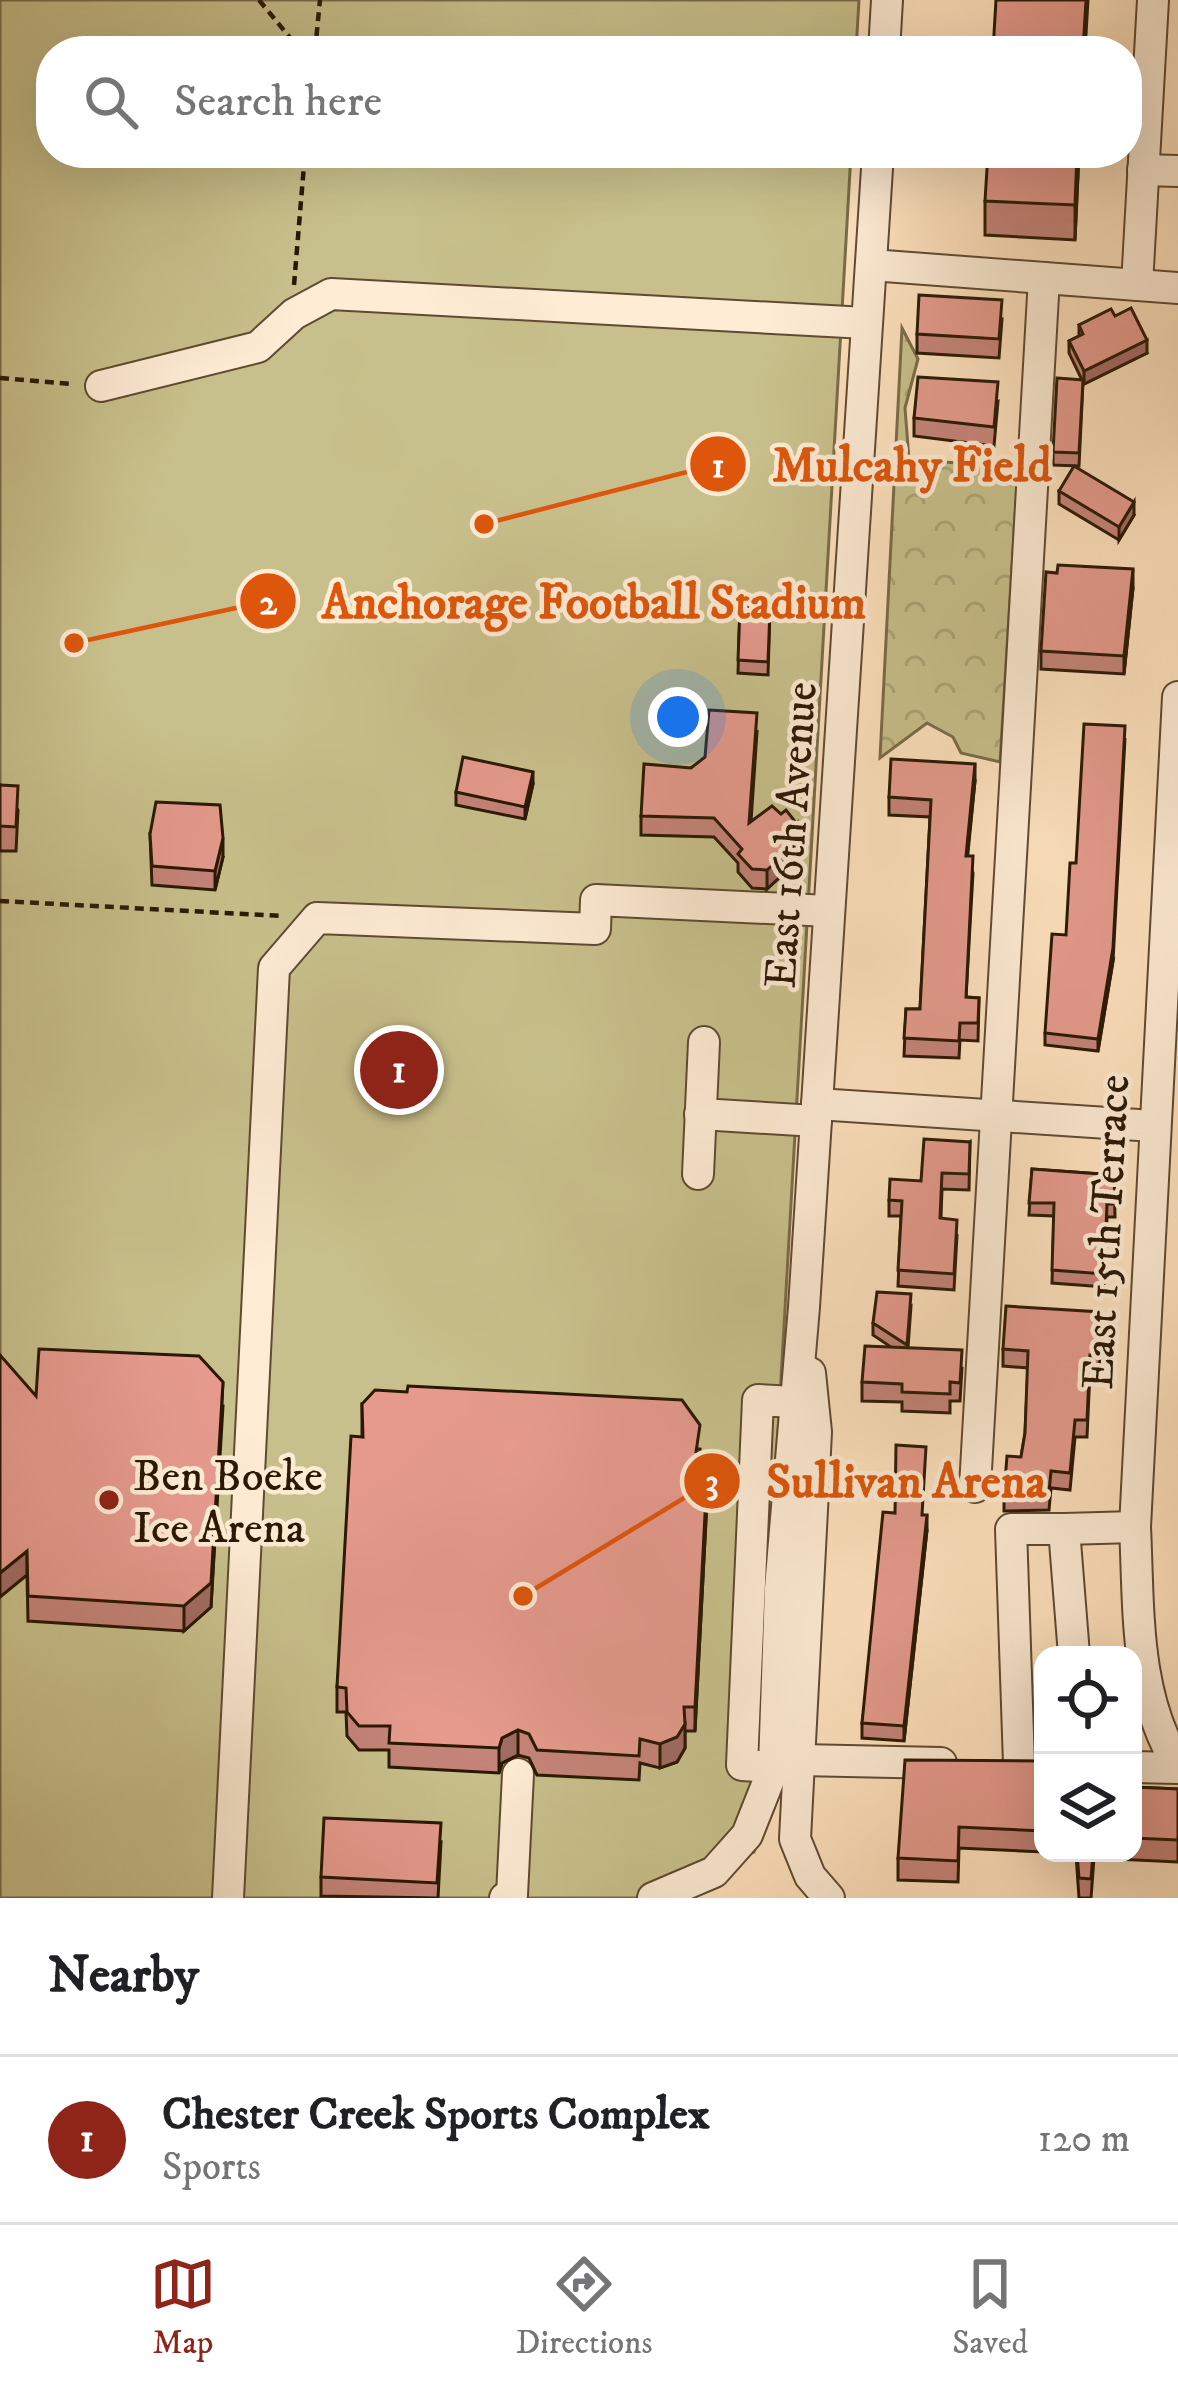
<!DOCTYPE html>
<style>
body{margin:0;font-family:"IM FELL DW Pica",serif;background:#f2f2f2;color:#202124}
.controls{position:absolute;right:36px;bottom:36px;display:grid;overflow:hidden;border-radius:24px;box-shadow:0 12px 48px #0002}
.controls button{width:108px;height:108px;display:grid;place-items:center;padding:0;border:0;border-bottom:3px solid #e0e0e0;background:#fff;color:#202124;font:60px sans-serif}
.you{position:absolute;left:678px;top:717px;width:42px;height:42px;margin:-30px;border:9px solid #fff;border-radius:50%;background:#1a73e8;box-shadow:0 0 0 18px #1a73e833}
.badge{display:grid;place-items:center;width:78px;height:78px;border-radius:50%;background:#8f2418;color:#fff;font-size:39px;font-weight:700}
.pin{position:absolute;translate:-50% -50%;border:6px solid #fff;box-shadow:0 3px 12px #0006}
.list{margin:0;padding:0;list-style:none}
h2{display:flex;justify-content:space-between;align-items:center;height:156px;margin:0;padding:0 48px;font-size:51px}
h2 small{font-size:39px;font-weight:400;color:#757577}
.list li{display:grid;grid-template-columns:78px 1fr auto;gap:36px;align-items:center;box-sizing:border-box;height:168px;padding:0 48px;border-top:3px solid #e0e0e0}
.list b{display:block;font-size:45px;white-space:nowrap}
.list p{margin:0;font-size:39px;white-space:nowrap;color:#757577}
.list em{font-size:39px;font-style:normal;color:#757577}
.icon{flex:none;width:66px;height:66px;fill:none;stroke:currentColor;stroke-width:2;stroke-linecap:round;stroke-linejoin:round}
.map{position:relative;flex:none;width:1178px;height:1898px;overflow:hidden}
.search{position:absolute;background:#fff;box-shadow:0 12px 48px #0002;left:36px;right:36px;top:36px;height:132px;display:flex;align-items:center;gap:30px;box-sizing:border-box;padding:0 42px;border-radius:48px;color:#757577;font-size:45px}
.sheet{height:324px;background:#fff}
nav{display:flex;justify-content:space-around;align-items:center;box-sizing:border-box;height:168px;border-top:3px solid #e0e0e0;background:#fff;font-size:33px;color:#757577}
nav a{display:grid;justify-items:center;gap:6px}
nav .on{color:#8f2418}
.map>svg:first-child{display:block}
</style>
<div class="map">
<svg width="1178" height="1898" viewBox="0 0 1178 1898">
<defs>
<pattern id="forest-crowns" width="20" height="18" patternUnits="userSpaceOnUse" patternTransform="scale(3)"><rect width="20" height="18" fill="#c8c08c"/><path d="M2 6a3 3 0 1 1 6 0M12 15a3 3 0 1 1 6 0" fill="none" stroke="#aca477"/></pattern>
</defs>
<rect width="100%" height="100%" fill="#fee2be"/>
<filter id="stains"><feTurbulence type="fractalNoise" baseFrequency=".00167" numOctaves="4"/><feColorMatrix values="0 0 0 0 .2 0 0 0 0 .09 0 0 0 0 .02 0 0 0 .5 -.17"/></filter>
<radialGradient id="worn" r=".72"><stop offset=".6" stop-color="#630" stop-opacity="0"/><stop offset="1" stop-color="#630" stop-opacity=".3"/></radialGradient>
<path fill="url(#forest-crowns)" stroke="#796c48" stroke-width="3" d="M 902,328 L 918,359 L 905,408 L 909,459 L 1018,468 L 1000,762 L 961,753 L 953,737 L 927,723 L 880,758 Z"/>
<path fill="#c8c08c" stroke="#796c48" stroke-width="3" d="M 0,0 L 859,0 L 856,51 L 51,51 L 51,153 L 851,153 L 754,1852 L 639,1898 L 0,1898 Z"/>
<g fill="none" stroke-linecap="round" stroke-linejoin="round">
<defs>
<g id="minor">
<path d="M 884,51 L 887,0"/>
<path d="M 1143,170 L 1178,171"/>
<path d="M 871,265 L 1178,288"/>
<path d="M 1137,285 L 1153,0"/>
<path d="M 101,386 L 258,347 L 294,314 L 331,294 L 866,323"/>
<path d="M 1178,697 L 1135,1527 C 1139,1607 1134,1695 1178,1765"/>
<path d="M 817,1104 L 1154,1126"/>
<path d="M 700,1114 L 816,1121"/>
<path d="M 698,1174 L 704,1042"/>
<path d="M 810,1373 L 816,1432 L 795,1839 L 810,1876 L 829,1898"/>
<path d="M 975,1487 L 1044,278"/>
<path d="M 1064,1529 L 1135,1527"/>
<path d="M 800,1760 L 941,1763"/>
<path d="M 1019,1764 L 1011,1529 L 1064,1529 L 1074,1655"/>
<path d="M 774,1767 L 742,1765 L 758,1400 L 794,1402"/>
<path d="M 1133,1767 L 1178,1768"/>
<path d="M 228,1898 L 274,968 L 317,918 L 595,929 L 596,900 L 829,911"/>
<path d="M 505,1898 L 512,1895 L 518,1774"/>
<path d="M 653,1898 L 714,1872 L 747,1835 L 774,1767 L 780,1589 L 804,1307 L 878,153"/>
</g>
</defs>
<use href="#minor" stroke="#5f4a32" stroke-width="34"/>
<g stroke="#2a1804" stroke-width="4.5" stroke-dasharray="9 6" stroke-linecap="butt">
<path d="M 259,0 L 301,51"/>
<path d="M 315,51 L 320,0"/>
<path d="M 294,285 L 305,153"/>
<path d="M 0,378 L 72,384"/>
<path d="M 0,901 L 282,916"/>
</g>
<use href="#minor" stroke="#feecd5" stroke-width="30"/>
</g>
<g fill="#c58479" stroke="#2a1804" stroke-width="3">
<path d="M 1079,153 L 1075,240 L 985,235 L 985,201 Z"/>
<path d="M 1115,316 L 1147,353 L 1084,384 L 1083,382 L 1079,466 L 1053,465 L 1053,452 L 1082,380 L 1069,353 L 1069,341 L 1079,336 L 1079,325 Z"/>
<path d="M 1002,319 L 999,358 L 917,353 L 917,334 Z"/>
<path d="M 998,401 L 994,446 L 914,436 L 914,418 Z"/>
<path d="M 1059,491 L 1134,515 L 1119,540 L 1059,504 Z"/>
<path d="M 1057,573 L 1133,588 L 1124,674 L 1041,669 L 1041,651 Z"/>
<path d="M 740,607 L 770,609 L 768,675 L 738,673 Z"/>
<path d="M 757,732 L 751,822 L 796,862 L 767,889 L 752,888 L 738,872 L 738,863 L 714,837 L 641,835 L 641,816 L 691,768 Z"/>
<path d="M 975,781 L 967,856 L 973,873 L 966,997 L 979,998 L 978,1041 L 960,1040 L 959,1058 L 904,1056 L 906,1009 L 920,1009 L 930,817 L 889,815 L 889,797 Z"/>
<path d="M 533,784 L 525,819 L 456,805 L 456,792 Z"/>
<path d="M 0,785 L 18,810 L 16,851 L 0,851 Z"/>
<path d="M 150,834 L 223,857 L 215,890 L 152,885 Z"/>
<path d="M 1113,961 L 1098,1051 L 1045,1045 L 1045,1033 Z"/>
<path d="M 970,1142 L 969,1190 L 942,1189 L 941,1218 L 957,1235 L 954,1290 L 898,1286 L 901,1216 L 889,1216 L 889,1200 L 921,1181 Z"/>
<path d="M 1032,1169 L 1114,1175 L 1115,1217 L 1107,1217 L 1104,1287 L 1052,1283 L 1054,1216 L 1029,1215 Z"/>
<path d="M 911,1306 L 908,1348 L 962,1368 L 960,1401 L 950,1401 L 950,1413 L 902,1411 L 902,1402 L 862,1401 L 862,1382 L 891,1347 L 873,1335 L 873,1323 Z"/>
<path d="M 1101,1329 L 1099,1372 L 1090,1372 L 1087,1437 L 1075,1437 L 1070,1490 L 1051,1488 L 1049,1510 L 1004,1511 L 1004,1494 L 1021,1457 L 1025,1433 L 1028,1368 L 1003,1366 L 1003,1349 Z"/>
<path d="M 36,1396 L 223,1406 L 211,1607 L 184,1631 L 28,1621 L 27,1575 Z"/>
<path d="M 362,1404 L 700,1449 L 700,1454 L 708,1481 L 695,1731 L 685,1731 L 685,1748 L 677,1762 L 660,1768 L 640,1763 L 639,1780 L 537,1775 L 529,1758 L 518,1755 L 502,1763 L 499,1773 L 389,1767 L 389,1750 L 359,1750 L 347,1736 L 346,1712 L 337,1712 L 337,1687 L 362,1437 Z"/>
<path d="M 895,1513 L 923,1515 L 927,1530 L 904,1741 L 862,1738 L 862,1723 Z"/>
<path d="M 1043,1761 L 1043,1852 L 959,1848 L 958,1882 L 898,1880 L 898,1858 Z"/>
<path d="M 1133,1787 L 1178,1789 L 1178,1862 L 1094,1858 L 1091,1898 L 1079,1898 L 1076,1854 L 1058,1853 L 1133,1853 Z"/>
<path d="M 441,1842 L 438,1898 L 321,1896 L 321,1877 Z"/>
</g>
<g fill="#a06c63" stroke="#2a1804" stroke-width="3">
<path d="M 1086,0 L 1088,0 L 1085,51 L 1083,51 Z"/>
<path d="M 1077,153 L 1079,153 L 1075,240 L 1075,205 Z"/>
<path d="M 1147,340 L 1147,353 L 1084,384 L 1084,371 Z"/>
<path d="M 1134,502 L 1134,515 L 1119,540 L 1119,527 Z"/>
<path d="M 1133,569 L 1133,588 L 1124,674 L 1124,656 Z"/>
<path d="M 1125,738 L 1113,961 L 1098,1051 L 1098,1039 Z"/>
<path d="M 975,764 L 975,781 L 966,873 L 966,856 Z"/>
<path d="M 533,772 L 533,784 L 525,819 L 525,807 Z"/>
<path d="M 797,824 L 796,862 L 767,889 L 767,870 Z"/>
<path d="M 223,838 L 223,857 L 215,890 L 215,871 Z"/>
<path d="M 223,1382 L 211,1607 L 184,1631 L 184,1606 Z"/>
<path d="M 708,1457 L 708,1481 L 695,1731 L 695,1707 Z"/>
<path d="M 927,1515 L 927,1530 L 904,1741 L 904,1726 Z"/>
<path d="M 27,1551 L 27,1575 L 0,1597 L 0,1573 Z"/>
<path d="M 685,1724 L 685,1748 L 677,1762 L 660,1768 L 660,1744 Z"/>
<path d="M 518,1730 L 518,1755 L 502,1763 L 499,1773 L 499,1748 L 502,1738 Z"/>
</g>
<g fill="#e59a8d" stroke="#2a1804" stroke-width="3">
<path d="M 996,0 L 1086,0 L 1083,51 L 993,51 Z"/>
<path d="M 988,153 L 1077,153 L 1075,205 L 985,201 Z"/>
<path d="M 919,295 L 1002,300 L 999,339 L 917,334 Z"/>
<path d="M 1131,308 L 1147,340 L 1084,371 L 1069,341 L 1083,334 L 1079,325 L 1111,309 L 1115,316 Z"/>
<path d="M 918,377 L 998,382 L 994,427 L 914,418 Z"/>
<path d="M 1057,378 L 1083,380 L 1079,453 L 1053,452 Z"/>
<path d="M 1074,466 L 1134,502 L 1119,527 L 1059,491 Z"/>
<path d="M 1058,565 L 1133,569 L 1124,656 L 1041,651 L 1046,572 L 1057,573 Z"/>
<path d="M 740,607 L 770,609 L 768,662 L 738,660 Z"/>
<path d="M 709,710 L 757,713 L 749,823 L 772,806 L 781,814 L 786,810 L 797,824 L 796,844 L 767,870 L 752,869 L 738,854 L 742,849 L 714,818 L 641,816 L 644,764 L 691,768 L 705,757 Z"/>
<path d="M 1084,724 L 1125,726 L 1113,948 L 1098,1039 L 1045,1033 L 1052,934 L 1066,935 L 1070,863 L 1076,863 Z"/>
<path d="M 463,757 L 533,772 L 525,807 L 456,792 Z"/>
<path d="M 891,759 L 975,764 L 966,856 L 973,856 L 966,997 L 979,998 L 978,1023 L 960,1023 L 959,1041 L 904,1038 L 906,1009 L 920,1009 L 931,800 L 889,797 Z"/>
<path d="M 0,785 L 18,786 L 16,827 L 0,826 Z"/>
<path d="M 156,802 L 220,805 L 223,838 L 215,871 L 152,866 L 150,834 Z"/>
<path d="M 924,1139 L 970,1142 L 969,1174 L 942,1173 L 940,1218 L 957,1220 L 954,1274 L 898,1270 L 902,1201 L 889,1200 L 890,1179 L 921,1181 Z"/>
<path d="M 1032,1169 L 1114,1175 L 1115,1204 L 1107,1204 L 1104,1274 L 1052,1270 L 1054,1203 L 1029,1203 Z"/>
<path d="M 877,1292 L 911,1294 L 907,1345 L 873,1323 Z"/>
<path d="M 1006,1306 L 1101,1312 L 1099,1355 L 1090,1355 L 1087,1420 L 1075,1420 L 1070,1473 L 1051,1471 L 1049,1492 L 1004,1494 L 1007,1456 L 1021,1457 L 1025,1433 L 1028,1351 L 1003,1349 Z"/>
<path d="M 865,1346 L 962,1350 L 960,1383 L 950,1382 L 950,1394 L 902,1392 L 902,1384 L 862,1382 Z"/>
<path d="M 39,1349 L 199,1356 L 223,1382 L 211,1583 L 184,1606 L 28,1596 L 27,1551 L 0,1573 L 0,1355 L 36,1396 Z"/>
<path d="M 408,1386 L 682,1400 L 700,1425 L 696,1452 L 708,1457 L 695,1707 L 684,1707 L 685,1724 L 677,1737 L 660,1744 L 640,1739 L 639,1756 L 537,1750 L 529,1734 L 518,1730 L 502,1738 L 499,1748 L 389,1743 L 390,1726 L 359,1726 L 347,1712 L 346,1688 L 337,1687 L 351,1436 L 363,1437 L 362,1404 L 375,1390 L 407,1392 Z"/>
<path d="M 896,1445 L 926,1447 L 922,1515 L 927,1515 L 904,1726 L 862,1723 L 883,1512 L 895,1513 Z"/>
<path d="M 905,1760 L 1043,1761 L 1043,1831 L 959,1827 L 958,1861 L 898,1858 Z"/>
<path d="M 1133,1787 L 1178,1789 L 1178,1840 L 1133,1838 Z"/>
<path d="M 324,1818 L 441,1823 L 437,1883 L 321,1877 Z"/>
<path d="M 1077,1853 L 1093,1853 L 1091,1879 L 1079,1878 Z"/>
</g>
<circle fill="#8f2418" stroke="#feecd5" stroke-width="4.5" cx="109" cy="1500" r="12"/>
<g text-anchor="middle" stroke-width="9" stroke-linejoin="round" paint-order="stroke">
<g font-size="45" fill="#2a1804" stroke="#feecd5">
<text transform="translate(789 835) rotate(-86)" y="16">East 16th Avenue</text>
<text transform="translate(1104 1232) rotate(-87)" y="16">East 15th Terrace</text>
</g>
<g font-size="45" fill="#2a1804" stroke="#feecd5" text-anchor="start">
<text x="133" y="1490">Ben Boeke<tspan x="133" dy="52">Ice Arena</tspan></text>
</g>
</g>
<path fill="none" stroke="#de560c" stroke-width="4.5" d="M484 524L718 464M74 643L268 601M523 1596L712 1481"/>
<g fill="#de560c" stroke="#feecd5" stroke-width="4.5">
<circle cx="484" cy="524" r="12"/>
<circle cx="74" cy="643" r="12"/>
<circle cx="523" cy="1596" r="12"/>
<circle cx="718" cy="464" r="30"/>
<circle cx="268" cy="601" r="30"/>
<circle cx="712" cy="1481" r="30"/>
</g>
<g font-size="36" text-anchor="middle" font-weight="bold" fill="#fff">
<text x="718" y="477">1</text>
<text x="268" y="614">2</text>
<text x="712" y="1493">3</text>
</g>
<g font-size="48" text-anchor="middle" font-weight="bold" fill="#de560c" stroke="#feecd5" stroke-width="9" stroke-linejoin="round" paint-order="stroke">
<text x="912" y="481">Mulcahy Field</text>
<text x="594" y="618">Anchorage Football Stadium</text>
<text x="906" y="1497">Sullivan Arena</text>
</g>
<rect width="100%" height="100%" filter="url(#stains)"/>
<rect width="100%" height="100%" fill="url(#worn)"/>
</svg>
<div class="controls">
<button><svg class="icon" aria-label="locate" viewBox="0 0 24 24"><circle cx="12" cy="12" r="6"/><path d="M12 2v4M12 18v4M2 12h4M18 12h4"/></svg></button>
<button><svg class="icon" aria-label="layers" viewBox="0 0 24 24"><path d="M12 4l9 5-9 5-9-5zM3 14l9 5 9-5"/></svg></button>
</div>
<div class="you"></div>
<div class="pin badge" style="left:399px;top:1070px">1</div>
<div class="search"><svg class="icon" aria-label="search" viewBox="0 0 24 24"><circle cx="10" cy="10" r="6"/><path d="M15 15l6 6"/></svg>Search here</div>
</div>
<section class="sheet">
<h2>Nearby<small></small></h2>
<ul class="list">
<li><span class="badge">1</span><div><b>Chester Creek Sports Complex</b><p>Sports</p></div><em>120 m</em></li>
</ul>
</section>
<nav>
<a class="on"><svg class="icon" aria-label="map" viewBox="0 0 24 24"><path d="M3 6l6-2 6 2 6-2v14l-6 2-6-2-6 2zM9 4v14M15 6v14"/></svg>Map</a>
<a><svg class="icon" aria-label="directions" viewBox="0 0 24 24"><path d="M12 3l9 9-9 9-9-9zM9 14v-3h6M13 9l2 2-2 2"/></svg>Directions</a>
<a><svg class="icon" aria-label="saved" viewBox="0 0 24 24"><path d="M7 4h10v16l-5-4-5 4z"/></svg>Saved</a>
</nav>
